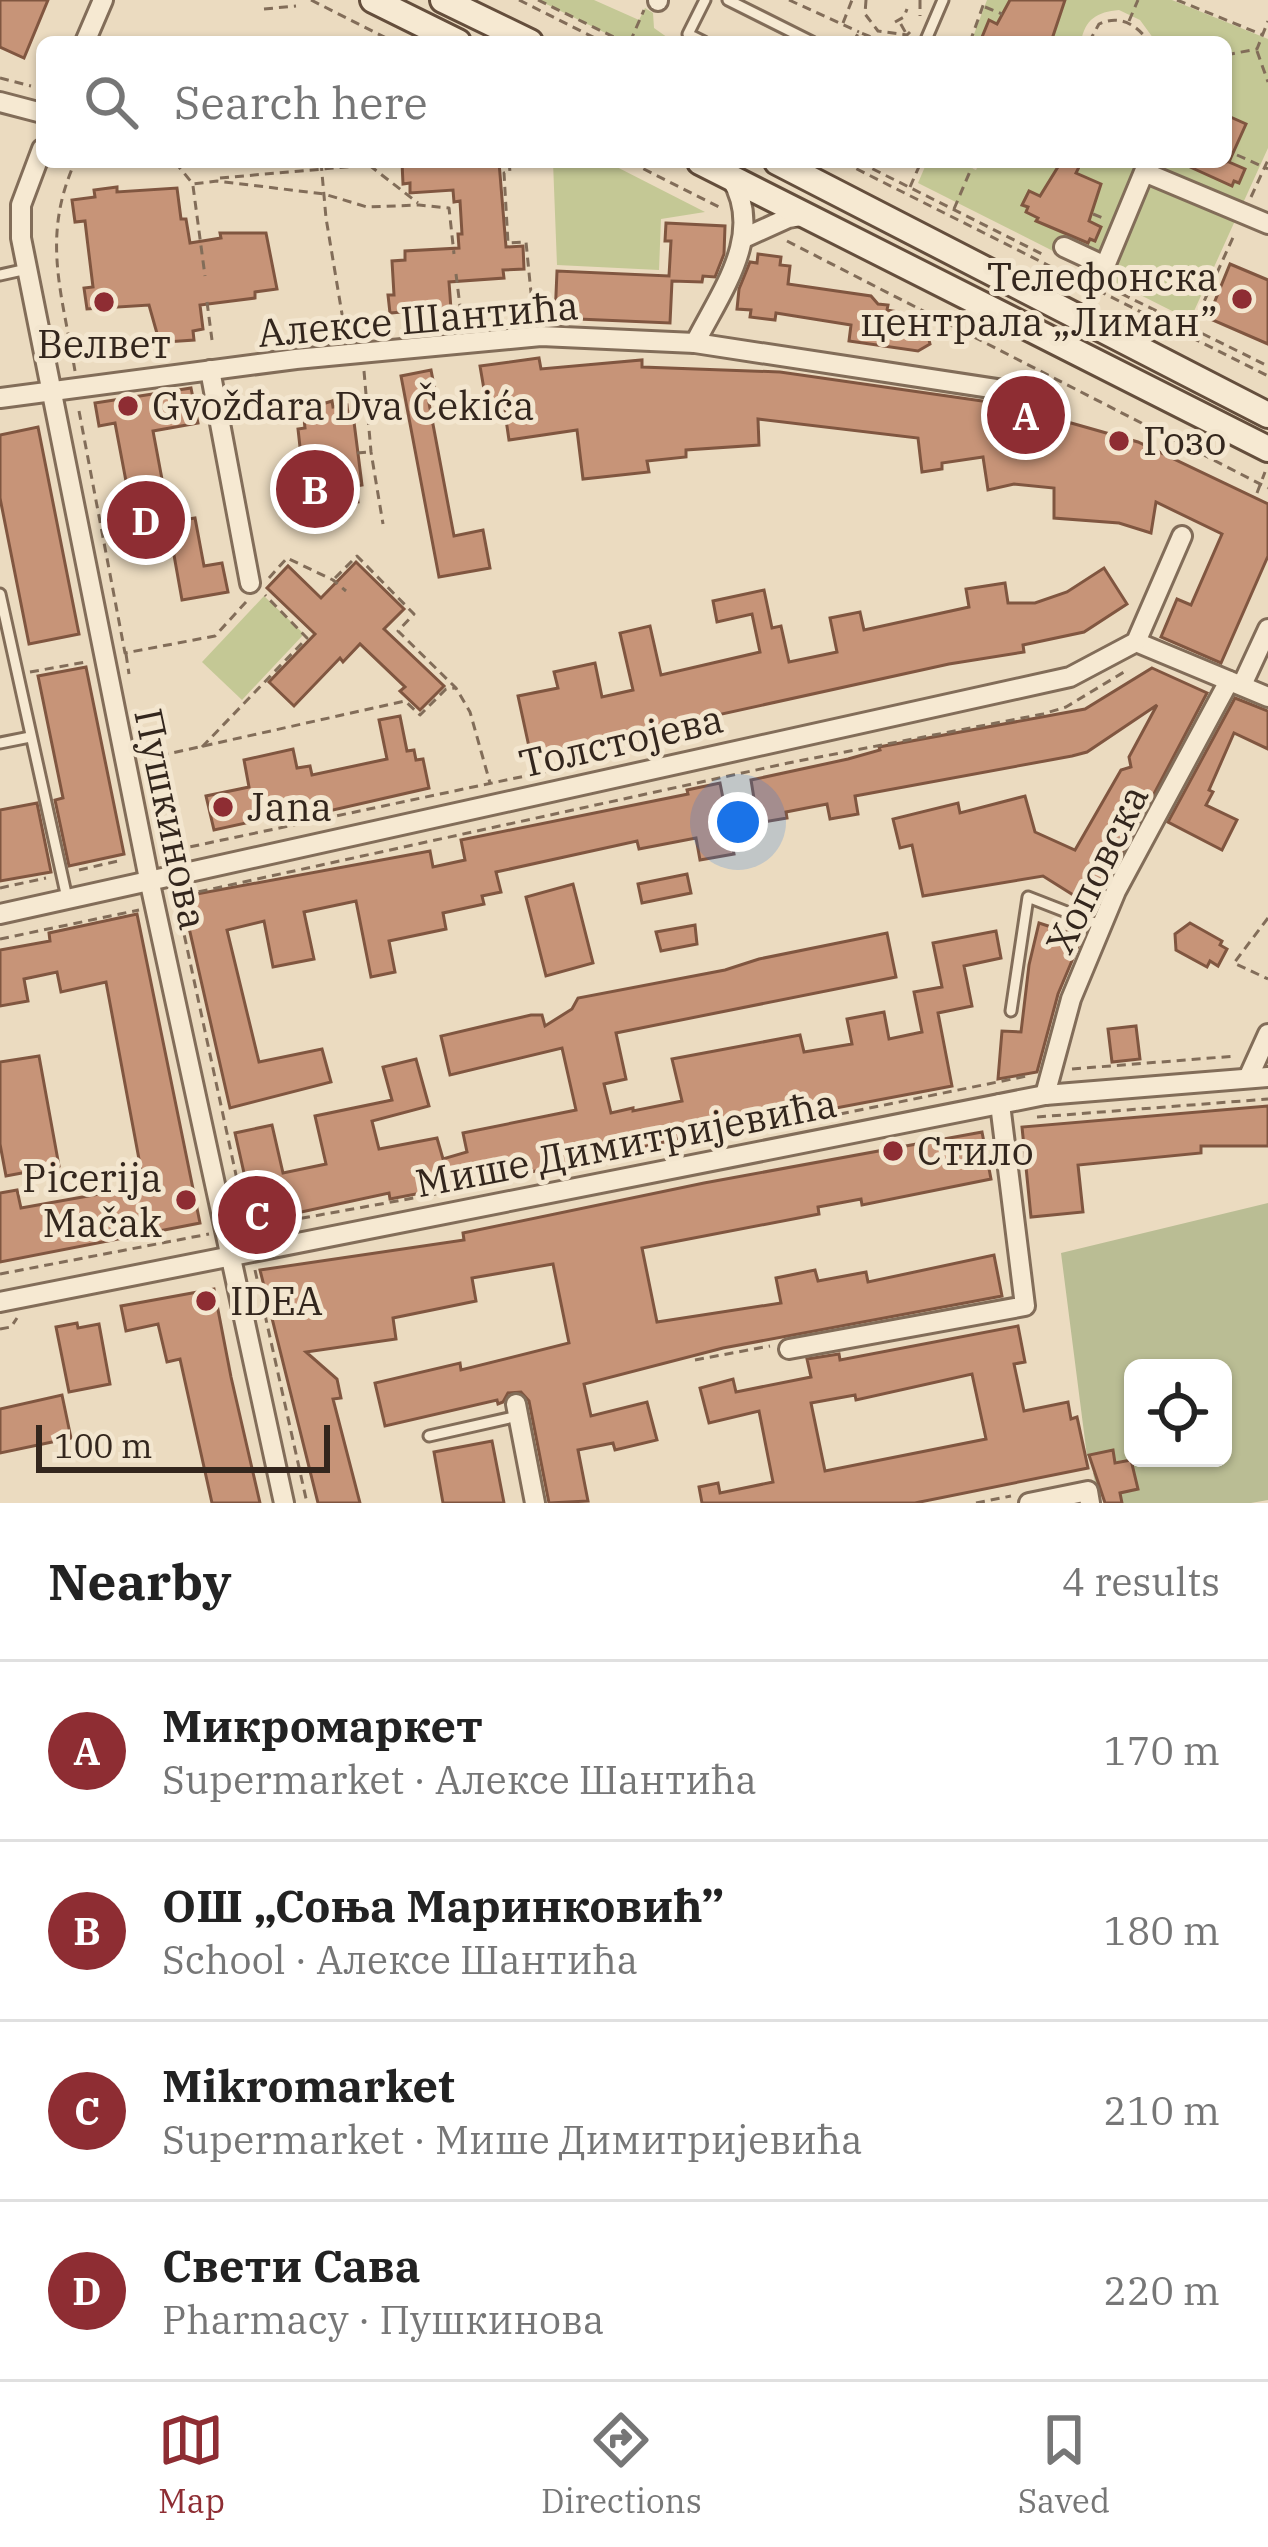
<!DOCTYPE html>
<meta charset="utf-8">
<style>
body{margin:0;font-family:"IBM Plex Serif",serif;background:#f6f6f6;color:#222}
.controls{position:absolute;right:36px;bottom:36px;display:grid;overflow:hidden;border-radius:18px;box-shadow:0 3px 9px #0004}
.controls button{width:108px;height:108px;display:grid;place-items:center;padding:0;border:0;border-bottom:3px solid #e0e0e0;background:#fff;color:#222;font:60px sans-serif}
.scale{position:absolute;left:36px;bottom:30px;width:294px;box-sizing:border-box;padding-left:12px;border:6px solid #33261d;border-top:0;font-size:33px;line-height:42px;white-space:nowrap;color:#33261d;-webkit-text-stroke:9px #f3e6cf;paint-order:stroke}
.you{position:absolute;left:738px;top:822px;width:42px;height:42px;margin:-30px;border:9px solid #fff;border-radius:50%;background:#1a73e8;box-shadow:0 0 0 18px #1a73e833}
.badge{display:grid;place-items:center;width:78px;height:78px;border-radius:50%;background:#8e2d33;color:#fff;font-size:39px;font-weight:700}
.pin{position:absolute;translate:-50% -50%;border:6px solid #fff;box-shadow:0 3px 12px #0006}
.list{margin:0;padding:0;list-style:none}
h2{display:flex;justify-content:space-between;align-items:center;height:156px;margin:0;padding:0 48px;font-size:51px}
h2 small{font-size:39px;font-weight:400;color:#767676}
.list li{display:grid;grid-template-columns:78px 1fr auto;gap:36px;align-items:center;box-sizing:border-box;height:180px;padding:0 48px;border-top:3px solid #e0e0e0}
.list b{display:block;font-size:45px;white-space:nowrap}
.list p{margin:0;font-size:39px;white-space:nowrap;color:#767676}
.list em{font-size:39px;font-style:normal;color:#767676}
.icon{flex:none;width:66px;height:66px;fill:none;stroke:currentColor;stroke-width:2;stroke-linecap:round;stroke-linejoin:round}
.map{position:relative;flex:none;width:1268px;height:1503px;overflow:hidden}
.search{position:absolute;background:#fff;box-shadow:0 3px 9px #0004;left:36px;right:36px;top:36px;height:132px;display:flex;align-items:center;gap:30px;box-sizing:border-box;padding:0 42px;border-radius:18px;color:#767676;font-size:45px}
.sheet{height:876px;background:#fff}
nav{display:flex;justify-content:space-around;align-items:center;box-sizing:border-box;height:168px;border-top:3px solid #e0e0e0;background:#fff;font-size:33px;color:#767676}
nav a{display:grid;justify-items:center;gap:6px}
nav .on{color:#8e2d33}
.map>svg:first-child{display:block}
</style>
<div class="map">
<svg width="1268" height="1503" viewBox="0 0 1268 1503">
<rect width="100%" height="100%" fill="#ebdbc0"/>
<g fill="#c4c895">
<path d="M 538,0 L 594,0 L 639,20 L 645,8 L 653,13 L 654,28 L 671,40 L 624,42 Z"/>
<path d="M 987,0 L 1172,0 L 1268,39 L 1268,148 L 1190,320 L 918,183 L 927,162 L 957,162 L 976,170 L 980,162 L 1226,162 L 1226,42 L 1156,42 L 1140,20 L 1119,10 C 1097,12 1085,19 1081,42 L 971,42 Z"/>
<path d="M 553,162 L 607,162 L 705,212 L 661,219 L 659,270 L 557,265 Z"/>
<path d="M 264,596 L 304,634 L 242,700 L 202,662 Z"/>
</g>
<path fill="#babd94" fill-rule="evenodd" d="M 1268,1203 L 1268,1500 L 1251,1503 L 1105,1503 L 1103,1495 L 1098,1495 L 1093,1473 L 1098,1472 L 1094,1455 L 1087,1456 L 1061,1253 ZM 1133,1368 L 1223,1368 L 1223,1458 L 1133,1458 Z"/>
<g fill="#c79478" stroke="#805640" stroke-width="3" fill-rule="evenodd">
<path d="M 0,0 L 48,0 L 24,58 L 0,47 Z"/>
<path d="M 1010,0 L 1065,0 L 1051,42 L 980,42 L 989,20 L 997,24 Z"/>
<path d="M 1226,115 L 1246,124 L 1229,162 L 1245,169 L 1239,183 L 1234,181 L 1232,186 L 1179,162 L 1226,162 Z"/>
<path d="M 402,162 L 499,162 L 506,247 L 523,246 L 524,269 L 503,270 L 504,278 L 449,282 L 451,309 L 435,310 L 436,316 L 413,318 L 412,311 L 390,313 L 388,295 L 394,295 L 392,261 L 405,260 L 405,251 L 459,248 L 458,234 L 462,234 L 460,201 L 454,202 L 453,190 L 410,193 L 410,183 L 403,184 Z"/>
<path d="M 1061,162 L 1079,167 L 1076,173 L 1101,184 L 1089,221 L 1101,227 L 1095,241 L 1090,239 L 1088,243 L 1036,221 L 1038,218 L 1026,212 L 1028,207 L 1022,205 L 1029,191 L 1040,196 Z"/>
<path d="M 117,187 L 117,192 L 177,188 L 181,219 L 186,219 L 190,243 L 221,238 L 220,233 L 266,233 L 277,289 L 255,292 L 255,298 L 200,305 L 203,329 L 193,331 L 194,340 L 166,342 L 165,337 L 158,337 L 149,305 L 87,309 L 84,288 L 93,287 L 87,238 L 85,221 L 75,222 L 72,200 L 95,197 L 94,190 Z"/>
<path d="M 666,223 L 725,226 L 724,254 L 715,277 L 703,276 L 702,282 L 672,281 L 670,323 L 555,318 L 557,271 L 669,276 L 671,241 L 665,241 Z"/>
<path d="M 758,254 L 781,257 L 780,265 L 790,266 L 788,284 L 871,296 L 878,304 L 888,305 L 887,310 L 898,312 L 897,318 L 927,332 L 930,344 L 918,351 L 849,341 L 851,325 L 776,313 L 775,320 L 750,317 L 751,310 L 737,309 L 739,289 L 750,262 L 757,263 Z"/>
<path d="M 1230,264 L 1268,280 L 1268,344 L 1208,318 Z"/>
<path d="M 539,358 L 541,369 L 642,360 L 642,367 L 780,372 L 1010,405 L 1024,409 L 1027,419 L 1034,425 L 1045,423 L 1050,417 L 1138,442 L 1268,504 L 1268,556 L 1221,663 L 1161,637 L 1177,599 L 1191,605 L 1222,534 L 1156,502 L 1151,533 L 1119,523 L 1054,518 L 1054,488 L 1014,484 L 988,490 L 983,457 L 942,463 L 942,469 L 922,472 L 918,438 L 758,419 L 759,445 L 686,450 L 686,457 L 647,461 L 649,472 L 583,479 L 577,430 L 509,440 L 503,399 L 486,401 L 480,366 Z"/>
<path d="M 431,370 L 437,401 L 429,403 L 454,536 L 483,530 L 490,568 L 439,577 L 401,376 Z"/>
<path d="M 191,388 L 198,423 L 153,431 L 170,522 L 195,518 L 204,566 L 222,563 L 228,592 L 182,600 L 172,544 L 139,550 L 115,423 L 99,426 L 95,403 Z"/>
<path d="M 332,401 L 333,407 L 347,405 L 349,423 L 354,422 L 362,485 L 356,486 L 358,502 L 344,504 L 345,509 L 330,511 L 330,505 L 314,507 L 312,491 L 305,492 L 298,429 L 305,428 L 303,410 Z"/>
<path d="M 38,427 L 79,634 L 29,644 L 0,498 L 0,435 Z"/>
<path d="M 356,562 L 404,609 L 384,629 L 444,686 L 420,710 L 400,691 L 405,687 L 360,644 L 343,662 L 340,658 L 294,706 L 269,682 L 315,634 L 267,588 L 288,566 L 321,598 Z"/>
<path d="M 1104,568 L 1127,604 L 1084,632 L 1023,645 L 1024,652 L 949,664 L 531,756 L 518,696 L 558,688 L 554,672 L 595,663 L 602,697 L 633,690 L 620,633 L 650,626 L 661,675 L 760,652 L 752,614 L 717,622 L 713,601 L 764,590 L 772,628 L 781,626 L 789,662 L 837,652 L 830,618 L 860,612 L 864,630 L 969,607 L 966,589 L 1005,583 L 1008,603 L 1035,603 L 1067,592 Z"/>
<path d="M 86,667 L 124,854 L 69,866 L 55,800 L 63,798 L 38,676 Z"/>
<path d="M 1152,668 L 1207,693 L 1094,908 L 1043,876 L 923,896 L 912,845 L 900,848 L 893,819 L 958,803 L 960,813 L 1025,796 L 1035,832 L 1075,850 L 1121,770 L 1131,767 L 1129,757 L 1157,705 L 1087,752 L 1072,756 L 855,796 L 858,814 L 830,819 L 827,804 L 786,812 L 787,818 L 758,823 L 751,780 L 848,759 L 880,750 L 879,747 L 1085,709 Z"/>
<path d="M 1235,698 L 1268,711 L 1268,749 L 1234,733 L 1209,790 L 1213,792 L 1206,805 L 1237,820 L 1222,850 L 1168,822 Z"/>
<path d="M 400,716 L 407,751 L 414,750 L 416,760 L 423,759 L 429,788 L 320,813 L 319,807 L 214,830 L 206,796 L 249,787 L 244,760 L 293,749 L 297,768 L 310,766 L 312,775 L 387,759 L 379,720 Z"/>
<path d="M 720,783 L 734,854 L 700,860 L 696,838 L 639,849 L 637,841 L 496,872 L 501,892 L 482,896 L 484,904 L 443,913 L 446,929 L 389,941 L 395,972 L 371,977 L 356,901 L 304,912 L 314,959 L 273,967 L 264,921 L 227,930 L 259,1062 L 322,1049 L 331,1082 L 230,1108 L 185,910 L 191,895 L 430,851 L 433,867 L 465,860 L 461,840 L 688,794 L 687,790 Z"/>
<path d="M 37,803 L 51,872 L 0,881 L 0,810 Z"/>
<path d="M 687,874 L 691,893 L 642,903 L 638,884 Z"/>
<path d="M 573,884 L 593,963 L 546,976 L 526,897 Z"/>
<path d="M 137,914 L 200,1223 L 0,1262 L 0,1193 L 17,1190 L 21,1208 L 144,1186 L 106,982 L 61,992 L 57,972 L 24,979 L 28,1001 L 0,1006 L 0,950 L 50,941 L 49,933 Z"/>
<path d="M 1039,923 L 1082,937 L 1058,994 L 1037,1072 L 998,1079 L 1002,1031 L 1021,1032 L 1029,965 Z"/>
<path d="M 1190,923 L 1222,941 L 1220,945 L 1227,949 L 1218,966 L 1210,961 L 1207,967 L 1176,950 L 1175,934 Z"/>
<path d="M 695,925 L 697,944 L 661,951 L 656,932 Z"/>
<path d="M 996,931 L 1001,958 L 964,966 L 972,1006 L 938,1013 L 952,1086 L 698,1134 L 572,1164 L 390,1199 L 389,1193 L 255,1222 L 235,1133 L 272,1125 L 283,1173 L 326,1164 L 315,1116 L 392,1100 L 383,1067 L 416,1059 L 429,1106 L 372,1121 L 379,1149 L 437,1138 L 443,1159 L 467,1152 L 463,1133 L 576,1110 L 562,1048 L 450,1075 L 441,1036 L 531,1015 L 542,1015 L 545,1026 L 572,1009 L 578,998 L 725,970 L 759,959 L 887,933 L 896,977 L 616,1033 L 626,1079 L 604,1084 L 611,1113 L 633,1108 L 633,1111 L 682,1101 L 672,1059 L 800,1035 L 804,1052 L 852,1044 L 847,1019 L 884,1012 L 889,1039 L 922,1032 L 914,992 L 942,987 L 933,943 Z"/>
<path d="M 1136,1026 L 1140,1059 L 1112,1062 L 1108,1029 Z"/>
<path d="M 39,1056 L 59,1166 L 6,1176 L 0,1144 L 0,1062 Z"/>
<path d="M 1268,1106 L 1268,1146 L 1201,1146 L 1201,1153 L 1078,1165 L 1083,1212 L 1031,1217 L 1022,1127 Z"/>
<path d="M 982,1132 L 991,1179 L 862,1205 L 861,1199 L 818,1207 L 819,1214 L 642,1248 L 657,1322 L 781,1303 L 776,1278 L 815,1270 L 818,1281 L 866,1272 L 868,1282 L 994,1255 L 1002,1296 L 723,1348 L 584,1384 L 591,1416 L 647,1402 L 657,1440 L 615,1450 L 613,1443 L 578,1450 L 588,1501 L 549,1503 L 529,1401 L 521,1392 L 508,1393 L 503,1402 L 498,1404 L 497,1400 L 385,1426 L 375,1383 L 460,1363 L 461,1370 L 569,1343 L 553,1264 L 472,1278 L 476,1301 L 393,1318 L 396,1339 L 306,1352 L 337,1379 L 341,1398 L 333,1399 L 360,1503 L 318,1503 L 260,1270 L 464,1240 L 463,1233 L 704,1183 Z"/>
<path d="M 214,1289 L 231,1377 L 260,1503 L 212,1503 L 180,1359 L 167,1362 L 158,1324 L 126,1331 L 121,1306 Z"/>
<path d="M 77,1323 L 78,1328 L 99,1324 L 110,1384 L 69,1392 L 56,1327 Z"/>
<path d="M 1018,1326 L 1025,1362 L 1014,1364 L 1024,1411 L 1068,1402 L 1071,1419 L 1077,1417 L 1088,1468 L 915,1503 L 702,1503 L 699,1487 L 718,1483 L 720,1493 L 773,1482 L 759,1411 L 709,1423 L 700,1388 L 733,1379 L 736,1392 L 811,1377 L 807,1359 L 839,1354 L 840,1360 ZM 972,1374 L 986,1439 L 825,1471 L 811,1403 L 855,1395 L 856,1400 Z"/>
<path d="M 62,1395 L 71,1438 L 0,1453 L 0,1409 Z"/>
<path d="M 492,1441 L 504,1503 L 443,1503 L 434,1452 Z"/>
<path d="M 1113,1450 L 1115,1463 L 1131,1460 L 1138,1489 L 1120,1493 L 1122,1503 L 1105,1503 L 1089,1455 Z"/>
</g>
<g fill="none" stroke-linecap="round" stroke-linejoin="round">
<defs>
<g id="lane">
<path d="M 728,0 L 812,42"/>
<path d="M 704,42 L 688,34 L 705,0"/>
<path d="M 925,42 L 943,0"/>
<path d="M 0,275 L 27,269"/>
<path d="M 0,594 L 67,898"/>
<path d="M 0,743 L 30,737"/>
<path d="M 1011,1011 L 1028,897 L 1100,925"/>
<path d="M 429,1436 L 518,1416"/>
</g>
<g id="street">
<path d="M 658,1 L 658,0"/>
<path d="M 85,42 L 103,0"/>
<path d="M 0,102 L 42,113"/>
<path d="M 42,149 L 21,205 L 21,238 L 149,879 L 284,1503"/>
<path d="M 746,237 L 788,218 L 807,215"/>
<path d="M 1064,247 L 1105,266 L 1144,172 L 1268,224"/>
<path d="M 695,343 C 722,290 765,234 731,178"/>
<path d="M 210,370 L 250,583"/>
<path d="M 0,398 L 296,359 L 541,336 L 695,343 L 1036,395 L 1038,412"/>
<path d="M 1136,642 L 1268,697"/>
<path d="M 1242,685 L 1268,629"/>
<path d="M 0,914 L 1070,677 L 1136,642 L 1182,536"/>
<path d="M 1249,1076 L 1268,1034"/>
<path d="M 1045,1095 L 1071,999 L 1116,891 L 1229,681"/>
<path d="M 0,1302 L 1045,1095 L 1268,1077"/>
<path d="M 789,1349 L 1025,1306 L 1000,1104"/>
<path d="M 516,1404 L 535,1503"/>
<path d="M 1029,1503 L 1088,1491 L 1090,1503"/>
</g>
<g id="secondary">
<path d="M 373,0 L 458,42"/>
<path d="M 443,0 L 530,42"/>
<path d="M 700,162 L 1268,449"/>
<path d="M 777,162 L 1268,415"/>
</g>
</defs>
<use href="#lane" stroke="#826d59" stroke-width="15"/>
<use href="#street" stroke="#826d59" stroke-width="24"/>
<use href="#secondary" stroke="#644e3c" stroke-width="30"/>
<g stroke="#826d59" stroke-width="3" stroke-dasharray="9 6" stroke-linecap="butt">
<path d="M 311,0 L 394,42"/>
<path d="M 519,0 L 603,42"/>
<path d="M 538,0 L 624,42"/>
<path d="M 789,0 L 859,32"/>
<path d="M 866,0 L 865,14 L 878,31 L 907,35 L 912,30"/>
<path d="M 920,0 L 920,16"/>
<path d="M 1177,0 L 1263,35"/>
<path d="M 985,7 L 1002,14"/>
<path d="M 264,9 L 296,6"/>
<path d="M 1129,21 L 1138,0"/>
<path d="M 895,22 L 904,17 L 907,9"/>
<path d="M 843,23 L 852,0"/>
<path d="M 630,42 L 644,10"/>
<path d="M 853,42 L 859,32 L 883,42"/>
<path d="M 898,42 L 907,35 L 899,21"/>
<path d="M 970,42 L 985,0"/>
<path d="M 1089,42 L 1099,24 C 1120,14 1137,25 1149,42"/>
<path d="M 1257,51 L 1268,82"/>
<path d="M 1226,55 L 1257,49 L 1268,21"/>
<path d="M 0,78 L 31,86"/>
<path d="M 1237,155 L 1268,169"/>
<path d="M 175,162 L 193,184 L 217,181 L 324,194 L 367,207 L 419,205 L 449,208 L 454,254"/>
<path d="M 321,162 L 326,218 L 344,326"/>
<path d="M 509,162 L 510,172 L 504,173 L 508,243 L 526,242 L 533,313"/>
<path d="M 630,162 L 719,207"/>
<path d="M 843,162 L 1268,376"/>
<path d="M 859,162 L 1046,256"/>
<path d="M 220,178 L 369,165 L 418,203"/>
<path d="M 193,186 L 205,276"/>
<path d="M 910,187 L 921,162"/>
<path d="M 1251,197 L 1268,160"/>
<path d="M 954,209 L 974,162"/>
<path d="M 1093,214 L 1103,218"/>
<path d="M 787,241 L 1268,488"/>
<path d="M 456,274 L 461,314"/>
<path d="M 1108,287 L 1268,366"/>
<path d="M 207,302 L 212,340"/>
<path d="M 1192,328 L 1235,233"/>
<path d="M 75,371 C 62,293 41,237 75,162"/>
<path d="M 364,371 L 371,452 L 383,524"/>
<path d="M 79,411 L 125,653 L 215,636 L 246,602"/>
<path d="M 357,453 L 369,452"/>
<path d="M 1257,493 L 1265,472"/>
<path d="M 269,578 L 287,558 L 333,580 L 346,591"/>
<path d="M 335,578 L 357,556 L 414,614 L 398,631 L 456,688 L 470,712 L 490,783"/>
<path d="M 126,654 L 129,674"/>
<path d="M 30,672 L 86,662"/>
<path d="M 202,747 L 307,638 L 265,595"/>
<path d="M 145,759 L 405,701 L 420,715 L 446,689 L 456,688"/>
<path d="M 159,825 L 165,851"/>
<path d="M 161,853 L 563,768"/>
<path d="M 79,870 L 122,860"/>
<path d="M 0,888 L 46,878"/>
<path d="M 184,895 L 788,763 L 1043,714 L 1066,707 L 1124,672"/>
<path d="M 178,906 L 247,1226"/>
<path d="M 1268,918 L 1234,963 L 1268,979"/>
<path d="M 0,939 L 139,910"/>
<path d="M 1072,1069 L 1236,1056"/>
<path d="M 1037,1117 L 1268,1099"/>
<path d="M 737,1135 L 1027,1076"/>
<path d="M 242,1229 L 469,1188"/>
<path d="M 255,1270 L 307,1503"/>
<path d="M 0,1274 L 209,1234"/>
<path d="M 0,1329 L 11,1327 L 17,1318"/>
<path d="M 695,1360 L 770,1346"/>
<path d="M 976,1503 L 1011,1496"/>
</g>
<use href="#lane" stroke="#f6e9d2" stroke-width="9"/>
<use href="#street" stroke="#f6e9d2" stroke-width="18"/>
<use href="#secondary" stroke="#f6e9d2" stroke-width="24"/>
</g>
<g fill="#8e2d33" stroke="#f3e6cf" stroke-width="4.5">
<circle cx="1242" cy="299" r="12"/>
<circle cx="104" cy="302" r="12"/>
<circle cx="128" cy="406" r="12"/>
<circle cx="1119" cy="441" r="12"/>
<circle cx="223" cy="807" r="12"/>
<circle cx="893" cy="1151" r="12"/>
<circle cx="186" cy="1200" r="12"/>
<circle cx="206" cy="1301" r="12"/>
</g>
<g text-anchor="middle" stroke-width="10" stroke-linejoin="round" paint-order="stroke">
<g font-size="39" fill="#33261d" stroke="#f3e6cf" text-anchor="start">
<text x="1218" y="291" text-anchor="end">Телефонска<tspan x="1218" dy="45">централа „Лиман”</tspan></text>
<text x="104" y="358" text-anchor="middle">Велвет</text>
<text x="152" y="420">Gvožđara Dva Čekića</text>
<text x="1143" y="455">Гозо</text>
<text x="247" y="821">Jana</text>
<text x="917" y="1165">Стило</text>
<text x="162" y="1192" text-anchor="end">Picerija<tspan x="162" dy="45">Mačak</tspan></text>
<text x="230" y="1315">IDEA</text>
</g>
<g font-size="39" fill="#33261d" stroke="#f3e6cf">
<text transform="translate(418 319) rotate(-5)" y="14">Алексе Шантића</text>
<text transform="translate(621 741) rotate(-13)" y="14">Толстојева</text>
<text transform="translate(171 819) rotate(78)" y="14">Пушкинова</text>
<text transform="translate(1097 869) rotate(-64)" y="14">Хоповска</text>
<text transform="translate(626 1143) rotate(-11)" y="14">Мише Димитријевића</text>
</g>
</g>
</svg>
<div class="controls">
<button><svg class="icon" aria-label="locate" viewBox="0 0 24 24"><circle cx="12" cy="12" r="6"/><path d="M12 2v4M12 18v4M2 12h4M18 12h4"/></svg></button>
</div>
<div class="scale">100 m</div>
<div class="you"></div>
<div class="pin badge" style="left:1026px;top:415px">A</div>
<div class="pin badge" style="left:315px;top:489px">B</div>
<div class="pin badge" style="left:257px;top:1215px">C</div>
<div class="pin badge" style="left:146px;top:520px">D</div>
<div class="search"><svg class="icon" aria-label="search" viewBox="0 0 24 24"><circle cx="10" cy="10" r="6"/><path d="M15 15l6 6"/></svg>Search here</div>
</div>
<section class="sheet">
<h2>Nearby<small>4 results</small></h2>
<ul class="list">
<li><span class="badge">A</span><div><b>Микромаркет</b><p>Supermarket · Алексе Шантића</p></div><em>170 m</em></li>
<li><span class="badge">B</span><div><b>ОШ „Соња Маринковић”</b><p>School · Алексе Шантића</p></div><em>180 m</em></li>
<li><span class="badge">C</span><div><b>Mikromarket</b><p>Supermarket · Мише Димитријевића</p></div><em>210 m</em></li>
<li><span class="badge">D</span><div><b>Свети Сава</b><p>Pharmacy · Пушкинова</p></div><em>220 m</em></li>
</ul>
</section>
<nav>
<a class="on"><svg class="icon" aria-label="map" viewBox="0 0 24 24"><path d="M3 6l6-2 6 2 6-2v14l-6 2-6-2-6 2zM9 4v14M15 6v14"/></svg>Map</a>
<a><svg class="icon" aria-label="directions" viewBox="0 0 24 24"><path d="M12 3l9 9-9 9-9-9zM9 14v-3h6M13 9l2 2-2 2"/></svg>Directions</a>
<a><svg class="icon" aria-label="saved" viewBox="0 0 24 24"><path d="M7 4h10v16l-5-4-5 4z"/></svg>Saved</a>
</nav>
